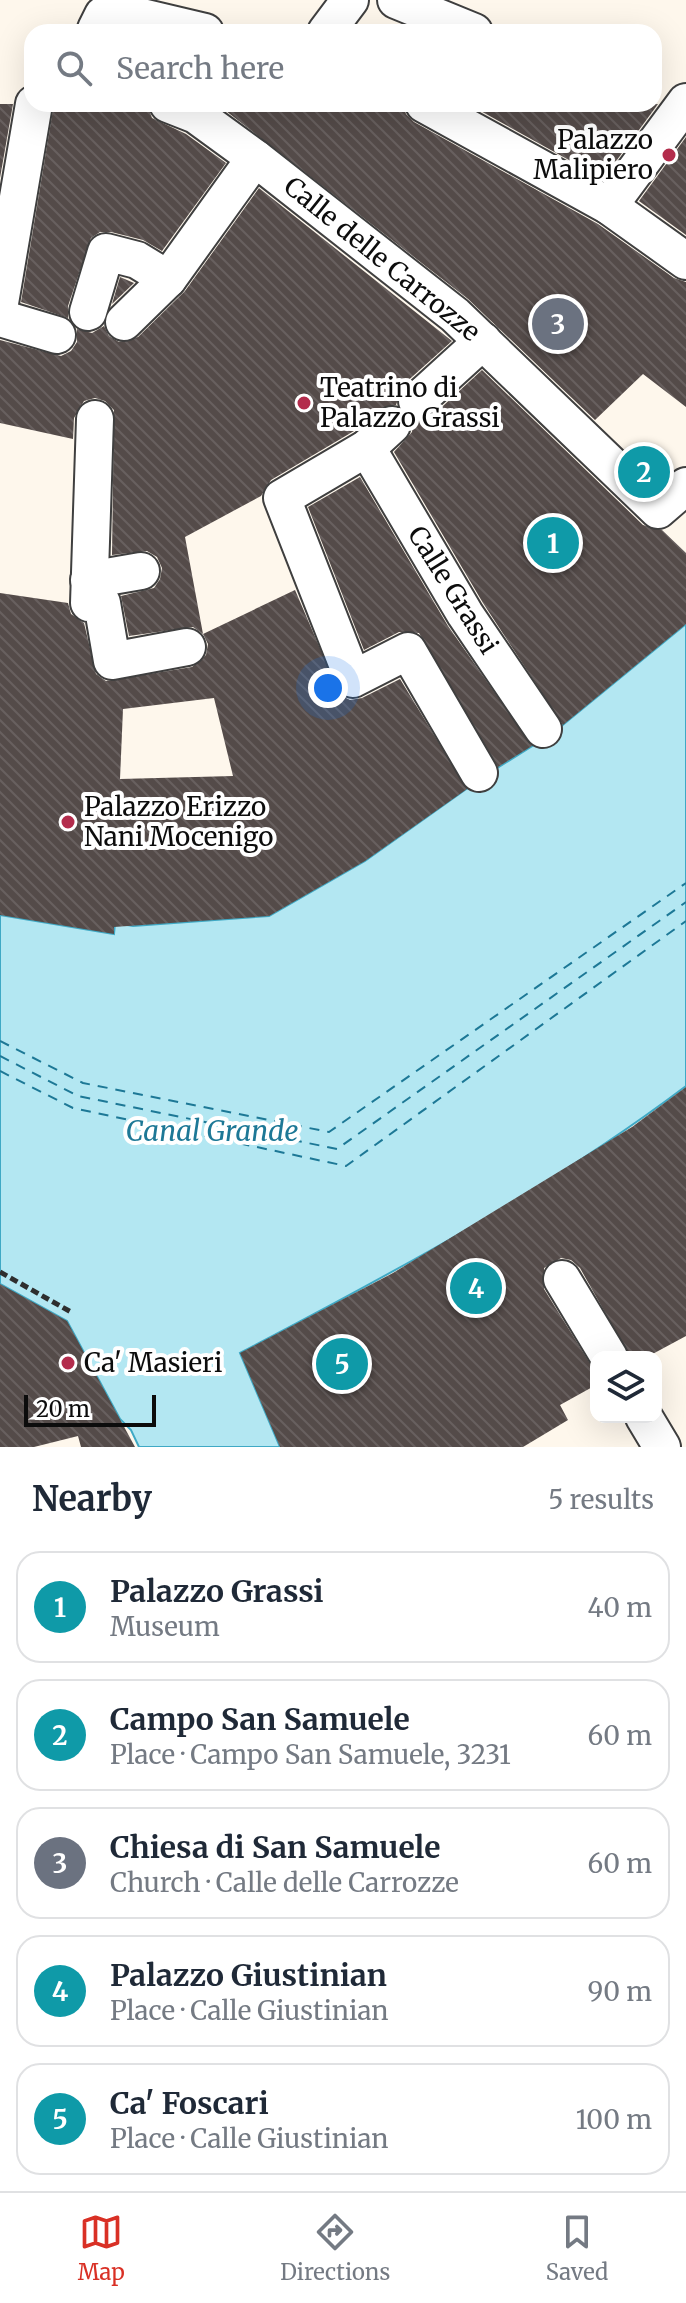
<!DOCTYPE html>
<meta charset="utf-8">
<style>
body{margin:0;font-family:Merriweather,serif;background:#f6f6f7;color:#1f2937}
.controls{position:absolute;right:24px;bottom:24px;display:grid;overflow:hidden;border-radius:16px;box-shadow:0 8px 32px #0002}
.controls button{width:72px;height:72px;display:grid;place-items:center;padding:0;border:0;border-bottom:2px solid #e0e1e3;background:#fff;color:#1f2937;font:40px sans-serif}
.scale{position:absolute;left:24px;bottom:20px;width:132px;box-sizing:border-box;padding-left:8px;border:4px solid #0c0c0c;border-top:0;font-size:22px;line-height:28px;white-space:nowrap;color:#0c0c0c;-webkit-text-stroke:6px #fff;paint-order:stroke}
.you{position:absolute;left:328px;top:688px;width:28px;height:28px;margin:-20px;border:6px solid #fff;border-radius:50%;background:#1a73e8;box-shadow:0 0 0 12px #1a73e833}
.badge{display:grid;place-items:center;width:52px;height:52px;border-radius:50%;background:#d93025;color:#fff;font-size:26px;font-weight:700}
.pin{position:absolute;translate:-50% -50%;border:4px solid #fff;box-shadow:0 2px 8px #0006}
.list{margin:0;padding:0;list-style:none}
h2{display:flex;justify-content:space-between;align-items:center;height:104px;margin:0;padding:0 32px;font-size:34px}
h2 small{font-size:26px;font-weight:400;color:#747a83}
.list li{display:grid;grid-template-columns:52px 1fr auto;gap:24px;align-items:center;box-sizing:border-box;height:112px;margin:0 16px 16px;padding:0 16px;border:2px solid #e0e1e3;border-radius:24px}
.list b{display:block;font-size:30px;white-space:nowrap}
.list p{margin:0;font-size:26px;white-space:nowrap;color:#747a83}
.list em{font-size:26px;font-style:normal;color:#747a83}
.icon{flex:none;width:44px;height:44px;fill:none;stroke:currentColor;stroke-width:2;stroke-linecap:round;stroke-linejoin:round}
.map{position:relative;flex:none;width:686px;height:1447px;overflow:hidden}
.search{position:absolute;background:#fff;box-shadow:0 8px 32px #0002;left:24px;right:24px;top:24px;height:88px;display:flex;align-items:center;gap:20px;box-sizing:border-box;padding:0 28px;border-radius:24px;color:#747a83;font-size:30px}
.sheet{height:744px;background:#fff}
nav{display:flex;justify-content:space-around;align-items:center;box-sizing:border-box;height:112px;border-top:2px solid #e0e1e3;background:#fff;font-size:22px;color:#747a83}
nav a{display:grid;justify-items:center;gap:4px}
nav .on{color:#d93025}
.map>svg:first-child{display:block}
</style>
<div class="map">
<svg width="686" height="1447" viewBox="0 0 686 1447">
<defs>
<pattern id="building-back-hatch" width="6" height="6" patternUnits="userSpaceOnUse" patternTransform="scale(2)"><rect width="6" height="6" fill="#544b49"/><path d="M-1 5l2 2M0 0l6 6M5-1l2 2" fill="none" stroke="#68605f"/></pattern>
</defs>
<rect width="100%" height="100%" fill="#fef7ec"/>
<path fill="#b3e7f2" stroke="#3fa9c5" stroke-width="2" d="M 686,624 L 686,1086 C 548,1190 393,1273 240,1353 L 280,1447 L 139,1447 L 131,1430 L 120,1419 L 67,1321 L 0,1284 L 0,915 L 114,934 L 115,923 L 133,926 L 269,916 L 365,861 L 486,775 L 553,733 Z"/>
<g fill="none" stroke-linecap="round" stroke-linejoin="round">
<g stroke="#1d7896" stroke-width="2" stroke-dasharray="10 8" stroke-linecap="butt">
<path d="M 0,1041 L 83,1083 L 329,1132 L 686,883"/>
<path d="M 0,1056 L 78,1096 L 337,1149 L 686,902"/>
<path d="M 0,1071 L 73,1108 L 346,1166 L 686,921"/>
</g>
</g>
<g fill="url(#building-back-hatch)" fill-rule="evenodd">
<path d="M 0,104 L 13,104 L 0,178 Z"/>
<path d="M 54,104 L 147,104 L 152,118 L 186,134 L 226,163 L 162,251 L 143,240 L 111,232 L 100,232 L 91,238 L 68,306 L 68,318 L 21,302 Z"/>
<path d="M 217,104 L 403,104 L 406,114 L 414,122 L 598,224 L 674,278 L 686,282 L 686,407 L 643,374 L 595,420 L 468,299 Z"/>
<path d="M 468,104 L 658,104 L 603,179 Z"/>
<path d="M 686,137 L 686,235 L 639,201 Z"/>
<path d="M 259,188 L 452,341 L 403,385 L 396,405 L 378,409 L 354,431 L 271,480 L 261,496 L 185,537 L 203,634 L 295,590 L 340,695 L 350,700 L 362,698 L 400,679 L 467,789 L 365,861 L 269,916 L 114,927 L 114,934 L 0,915 L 0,593 L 68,603 L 71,614 L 84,623 L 96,674 L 106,681 L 192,667 L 206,655 L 208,644 L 203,634 L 193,627 L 129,636 L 121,596 L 154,588 L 160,579 L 162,568 L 157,557 L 147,551 L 112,555 L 114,410 L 105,401 L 95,398 L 84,401 L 74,418 L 73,439 L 0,423 L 0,340 L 61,356 L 71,351 L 77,342 L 77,329 L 92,333 L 104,326 L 109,336 L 119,342 L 138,337 L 185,291 ZM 214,698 L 233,776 L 120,779 L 123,709 Z"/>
<path d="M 120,277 L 134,283 L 112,304 Z"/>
<path d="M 482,370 L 643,525 L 662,530 L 686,553 L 686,624 L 563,725 L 483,603 L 394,452 L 412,432 L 413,421 L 431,417 Z"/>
<path d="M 360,477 L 448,626 L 532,746 L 498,767 L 419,633 L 399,632 L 364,650 L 308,507 Z"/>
<path d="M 686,1087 L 686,1336 L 647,1357 L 630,1357 L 580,1268 L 571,1260 L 561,1258 L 544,1268 L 544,1289 L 596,1373 L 596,1385 L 560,1405 L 568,1420 L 523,1447 L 280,1447 L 240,1353 L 393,1273 L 632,1127 Z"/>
<path d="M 0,1284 L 67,1321 L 135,1447 L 81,1447 L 78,1436 L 34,1447 L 0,1447 Z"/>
</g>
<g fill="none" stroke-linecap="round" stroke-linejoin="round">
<defs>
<g id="street">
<path d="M 396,0 L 474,32"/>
<path d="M 96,29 L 103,15 L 112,10 L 205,32"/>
<path d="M 326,32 L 350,0"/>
<path d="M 168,104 L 196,115 L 255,158 L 455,315 L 658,510 L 686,486"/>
<path d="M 424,104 L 609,206 L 686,261"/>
<path d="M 609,206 L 686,102"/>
<path d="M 0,303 L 34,104"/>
<path d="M 88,312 L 106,252 L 137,260 L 168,279 L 255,158"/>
<path d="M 0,318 L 57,335"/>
<path d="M 124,322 L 168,279"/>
<path d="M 417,401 L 483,341"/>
<path d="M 95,419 L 89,603 L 102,603 L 112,661 L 187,647"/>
<path d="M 392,425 L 367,448 L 282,498 L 353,679 L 408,651 L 479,773"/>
<path d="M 367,448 L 465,614 L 543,729"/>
<path d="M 89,580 L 141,571"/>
<path d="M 562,1279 L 609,1357"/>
<path d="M 644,1417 L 662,1447"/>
</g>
</defs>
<use href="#street" stroke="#3f3f3f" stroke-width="40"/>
<path stroke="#2e2e2e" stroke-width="5" stroke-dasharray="8 4" stroke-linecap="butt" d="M 0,1272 L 71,1312"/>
<use href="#street" stroke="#fff" stroke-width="36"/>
</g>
<g fill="#b32c4c" stroke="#fff" stroke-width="3">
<circle cx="669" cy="155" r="8"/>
<circle cx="304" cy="403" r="8"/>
<circle cx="68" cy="822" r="8"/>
<circle cx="68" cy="1363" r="8"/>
</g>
<g text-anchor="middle" stroke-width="8" stroke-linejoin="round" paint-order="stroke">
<g font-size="26" fill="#0c0c0c" stroke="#fff" text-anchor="start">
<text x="653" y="149" text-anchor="end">Palazzo<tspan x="653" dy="30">Malipiero</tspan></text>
<text x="320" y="397">Teatrino di<tspan x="320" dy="30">Palazzo Grassi</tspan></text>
<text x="84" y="816">Palazzo Erizzo<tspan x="84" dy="30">Nani Mocenigo</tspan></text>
<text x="84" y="1372">Ca' Masieri</text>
</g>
<g font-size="26" fill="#0c0c0c" stroke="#fff">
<text transform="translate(382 259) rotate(39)" y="9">Calle delle Carrozze</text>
<text transform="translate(453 590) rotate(58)" y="9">Calle Grassi</text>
</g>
<g font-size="28" font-style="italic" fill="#1d7896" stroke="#fff">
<text x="212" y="1141">Canal Grande</text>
</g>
</g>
</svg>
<div class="controls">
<button><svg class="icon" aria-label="layers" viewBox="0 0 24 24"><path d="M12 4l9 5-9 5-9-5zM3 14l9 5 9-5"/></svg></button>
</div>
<div class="scale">20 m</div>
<div class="you"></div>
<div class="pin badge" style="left:553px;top:543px;background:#0f9aa8">1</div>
<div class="pin badge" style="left:644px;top:472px;background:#0f9aa8">2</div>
<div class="pin badge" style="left:558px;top:324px;background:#6b7280">3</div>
<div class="pin badge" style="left:476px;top:1288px;background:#0f9aa8">4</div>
<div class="pin badge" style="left:342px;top:1364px;background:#0f9aa8">5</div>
<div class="search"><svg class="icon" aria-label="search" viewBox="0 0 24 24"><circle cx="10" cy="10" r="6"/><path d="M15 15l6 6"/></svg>Search here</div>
</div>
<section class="sheet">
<h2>Nearby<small>5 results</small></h2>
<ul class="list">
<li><span class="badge" style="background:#0f9aa8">1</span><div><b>Palazzo Grassi</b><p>Museum</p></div><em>40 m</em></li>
<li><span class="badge" style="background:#0f9aa8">2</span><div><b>Campo San Samuele</b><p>Place · Campo San Samuele, 3231</p></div><em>60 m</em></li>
<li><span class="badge" style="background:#6b7280">3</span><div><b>Chiesa di San Samuele</b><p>Church · Calle delle Carrozze</p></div><em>60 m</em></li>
<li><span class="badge" style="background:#0f9aa8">4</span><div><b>Palazzo Giustinian</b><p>Place · Calle Giustinian</p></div><em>90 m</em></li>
<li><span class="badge" style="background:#0f9aa8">5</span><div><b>Ca' Foscari</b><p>Place · Calle Giustinian</p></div><em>100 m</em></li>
</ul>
</section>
<nav>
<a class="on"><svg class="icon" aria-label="map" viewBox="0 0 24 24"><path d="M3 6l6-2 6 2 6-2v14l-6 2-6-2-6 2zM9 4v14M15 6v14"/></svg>Map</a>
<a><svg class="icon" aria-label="directions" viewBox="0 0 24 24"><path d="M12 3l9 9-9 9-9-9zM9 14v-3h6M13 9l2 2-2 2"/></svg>Directions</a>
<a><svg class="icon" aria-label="saved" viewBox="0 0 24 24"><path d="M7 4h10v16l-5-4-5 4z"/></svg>Saved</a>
</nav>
